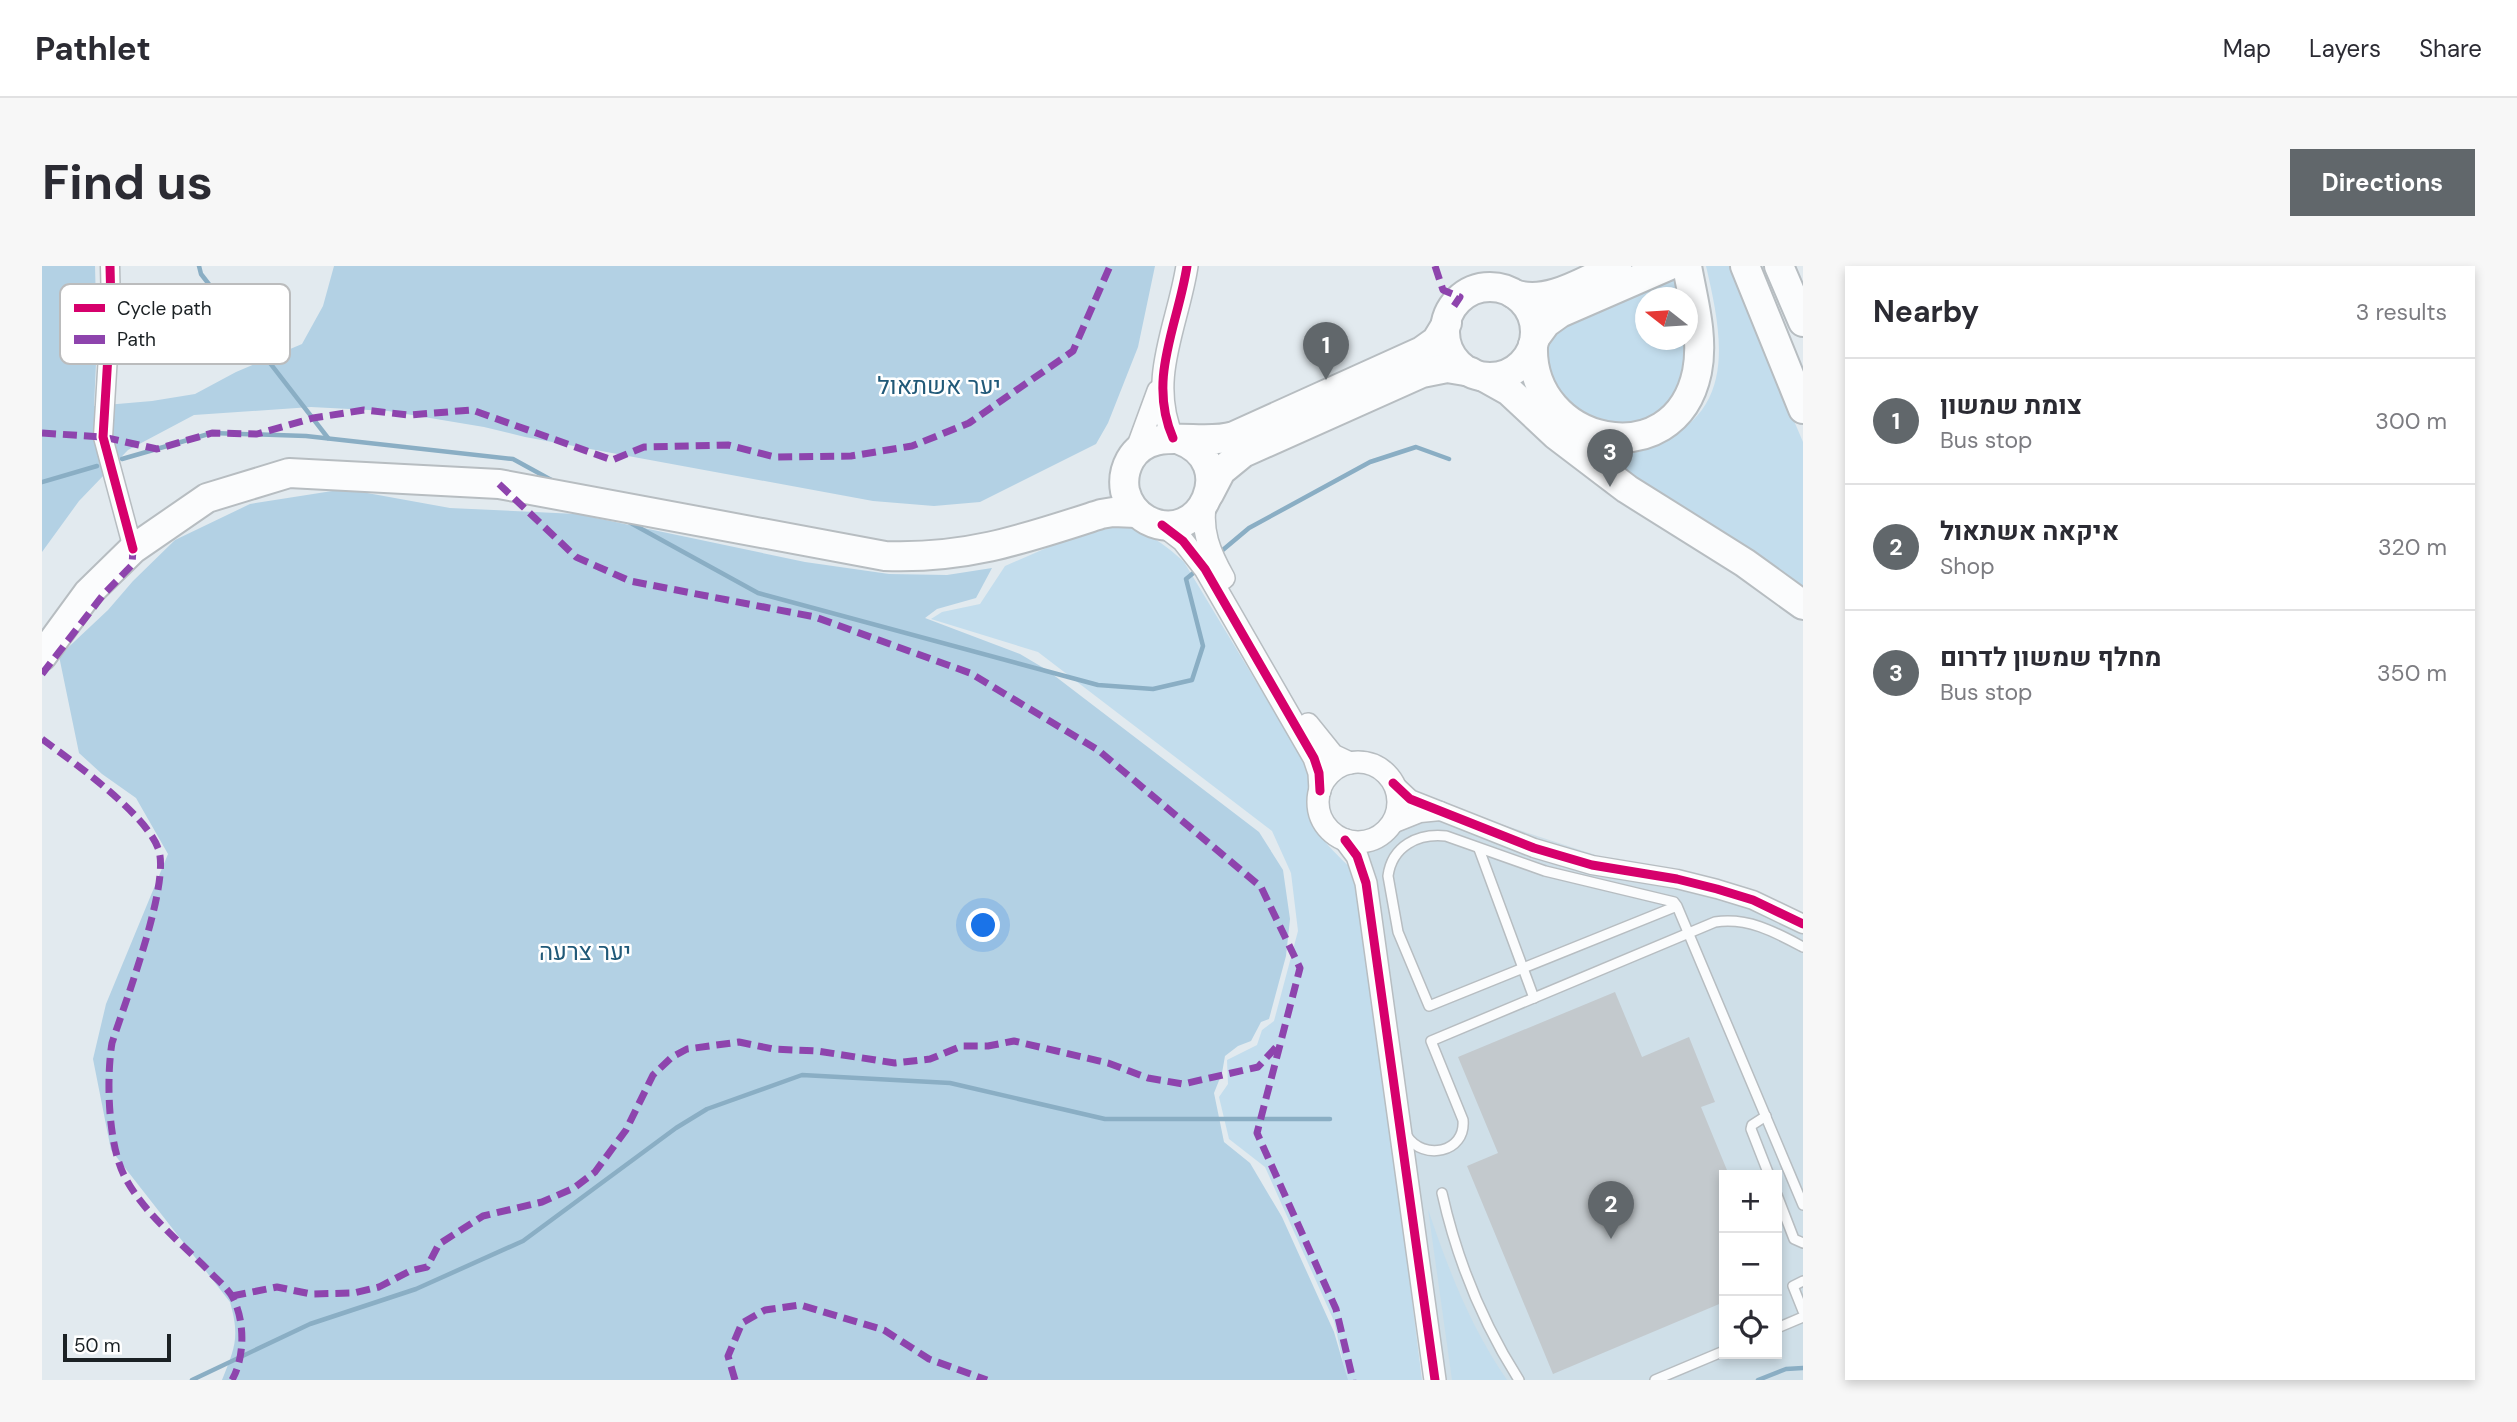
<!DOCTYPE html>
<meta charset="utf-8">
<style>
body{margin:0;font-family:"DM Sans",Heebo,sans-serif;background:#f7f7f7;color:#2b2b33}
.controls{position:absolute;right:21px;bottom:21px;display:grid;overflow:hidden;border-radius:0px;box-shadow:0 4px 10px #0003}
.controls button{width:63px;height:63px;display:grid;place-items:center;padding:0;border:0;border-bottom:2px solid #e1e1e2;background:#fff;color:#2b2b33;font:35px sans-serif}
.compass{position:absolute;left:1593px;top:21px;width:63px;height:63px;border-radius:50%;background:#fff;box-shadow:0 4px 10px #0003;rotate:287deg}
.scale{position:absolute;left:21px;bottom:18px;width:108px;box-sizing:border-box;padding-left:7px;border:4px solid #1b2124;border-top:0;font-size:19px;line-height:24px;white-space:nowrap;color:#1b2124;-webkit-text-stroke:5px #fff;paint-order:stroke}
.you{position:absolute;left:942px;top:660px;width:24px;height:24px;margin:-18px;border:5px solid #fff;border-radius:50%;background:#1a73e8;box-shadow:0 0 0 10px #1a73e833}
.badge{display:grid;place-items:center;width:46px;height:46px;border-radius:50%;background:#61676b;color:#fff;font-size:23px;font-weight:700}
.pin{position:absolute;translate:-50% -58px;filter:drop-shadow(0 2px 4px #0008)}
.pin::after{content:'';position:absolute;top:37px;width:24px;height:21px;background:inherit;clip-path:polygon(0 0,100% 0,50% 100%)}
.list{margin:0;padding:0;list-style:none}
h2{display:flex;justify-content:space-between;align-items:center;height:91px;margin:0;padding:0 28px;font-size:30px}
h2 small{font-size:23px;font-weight:400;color:#7c7c81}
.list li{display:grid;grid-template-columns:46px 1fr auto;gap:21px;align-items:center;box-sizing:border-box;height:126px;padding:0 28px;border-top:2px solid #e1e1e2}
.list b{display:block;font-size:26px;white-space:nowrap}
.list p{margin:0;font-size:23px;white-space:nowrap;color:#7c7c81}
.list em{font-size:23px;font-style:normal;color:#7c7c81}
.icon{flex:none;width:38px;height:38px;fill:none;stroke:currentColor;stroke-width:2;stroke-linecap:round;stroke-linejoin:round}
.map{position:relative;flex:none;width:1761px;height:1114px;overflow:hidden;border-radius:0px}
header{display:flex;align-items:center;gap:42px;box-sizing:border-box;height:98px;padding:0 35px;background:#fff;border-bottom:2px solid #e1e1e2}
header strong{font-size:33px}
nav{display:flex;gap:38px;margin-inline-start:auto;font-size:24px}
.intro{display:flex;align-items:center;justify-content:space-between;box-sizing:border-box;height:168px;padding:0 42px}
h1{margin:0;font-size:49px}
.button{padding:18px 32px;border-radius:0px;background:#61676b;color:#fff;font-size:24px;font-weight:700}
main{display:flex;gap:42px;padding:0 42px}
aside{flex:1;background:#fff;border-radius:0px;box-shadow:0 4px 10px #0003}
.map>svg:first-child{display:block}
</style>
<header>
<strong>Pathlet</strong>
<nav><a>Map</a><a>Layers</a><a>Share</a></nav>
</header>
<div class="intro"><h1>Find us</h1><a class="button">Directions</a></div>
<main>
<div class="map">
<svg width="1761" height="1114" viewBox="0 0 1761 1114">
<rect width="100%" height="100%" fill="#e2eaef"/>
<path fill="#cfdfe8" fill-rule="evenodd" d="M 1406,541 L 1569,594 L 1642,606 L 1705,623 L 1761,650 L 1761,1114 L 1385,1114 L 1318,621 L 1325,584 L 1334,564 L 1365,542 ZM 1682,909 L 1735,909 L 1735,1088 L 1682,1088 Z"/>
<g fill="#c3dded">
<path d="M 1664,0 L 1690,0 L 1706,47 L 1761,176 L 1761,326 L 1572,201 L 1470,119 L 1486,103 L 1500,134 L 1614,177 C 1696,145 1680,69 1664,0 Z"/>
<path d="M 1639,8 L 1643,31 L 1604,32 L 1604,74 L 1646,74 L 1646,46 C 1651,79 1651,116 1627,142 C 1588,183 1524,156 1505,109 C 1502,100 1498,87 1501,78 C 1505,65 1518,59 1529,54 Z"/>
<path d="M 1076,257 C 1104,266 1121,276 1142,296 L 1268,505 C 1262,562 1279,573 1317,610 L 1380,1114 L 1305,1114 L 1292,1055 L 1223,901 L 1187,873 L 1177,831 L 1186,818 L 1185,794 L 1215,779 L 1220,764 L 1232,755 L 1256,665 L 1249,607 L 1230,565 L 996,386 L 889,353 L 900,346 L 938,338 L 963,300 L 1057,259 Z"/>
<path d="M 1386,943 C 1406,1003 1429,1062 1465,1114 L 1410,1114 Z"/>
</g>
<g fill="#b3d1e4">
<path d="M 0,0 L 53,0 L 55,76 L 52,140 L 110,135 L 153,128 L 194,106 L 260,78 L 281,40 L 292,0 L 1113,0 L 1096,81 L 1066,157 L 1054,178 L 938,236 L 892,240 L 831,235 L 483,171 L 442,161 L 346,145 L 269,141 L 152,149 L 86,184 L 37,235 L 0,286 Z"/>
<path d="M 303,223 L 408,242 L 535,248 L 763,296 L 847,308 L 905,309 L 950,302 L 934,332 L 895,343 L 883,352 L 978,388 L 1005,404 L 1217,566 L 1241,604 L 1248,653 L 1244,690 L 1227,753 L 1219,756 L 1209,775 L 1196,780 L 1183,790 L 1180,807 L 1172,827 L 1182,876 L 1208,897 L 1240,951 L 1292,1066 L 1306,1114 L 180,1114 C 193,1082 198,1071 188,1036 L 69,884 L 51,793 L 64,738 L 126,588 L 94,532 L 60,508 L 37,487 L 17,390 L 66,344 L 91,315 L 133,274 L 208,238 Z"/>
</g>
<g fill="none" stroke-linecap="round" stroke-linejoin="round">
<g stroke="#8aaec4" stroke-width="4.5">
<path d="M 157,0 L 159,8 L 286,172"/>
<path d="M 80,193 L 170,167 L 264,170 L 471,193 L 513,216"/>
<path d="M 0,216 L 55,200"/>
<path d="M 585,255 L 716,327 L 1056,419 L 1111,423 L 1150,414 L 1161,380 L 1144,313 L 1155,304"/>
<path d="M 1176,288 L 1207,262 L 1328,196 L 1374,181 L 1407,193"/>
<path d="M 150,1114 L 268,1058 L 374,1023 L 481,975 L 634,862 L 665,843 L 760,809 L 908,817 L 1063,853 L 1288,853"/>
<path d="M 1716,1114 L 1744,1103 L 1761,1102"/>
</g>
</g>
<path fill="#c3c9cd" d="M 1573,726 L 1600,791 L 1647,771 L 1673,836 L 1659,841 L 1687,909 L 1682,909 L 1682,1036 L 1511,1108 L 1425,900 L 1456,887 L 1416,791 Z"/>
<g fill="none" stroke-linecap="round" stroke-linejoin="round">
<defs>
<g id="service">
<path d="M 1437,583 L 1492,732"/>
<path d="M 1635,640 L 1387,740 L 1356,666 L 1346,610 C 1350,580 1376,567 1404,570 L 1503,605 L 1632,636 L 1635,640 L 1761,939"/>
<path d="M 1724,850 L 1710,859 L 1709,863 L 1727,909"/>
<path d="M 1365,870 C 1381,895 1424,887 1421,854 L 1389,775 L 1673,656 C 1706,651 1733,666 1761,681"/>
<path d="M 1400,927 C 1415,994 1440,1056 1477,1114"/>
<path d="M 1735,929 L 1752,973 L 1761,977"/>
<path d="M 1761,1015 L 1751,1020 L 1761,1045"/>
<path d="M 1735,1062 L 1761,1051"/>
<path d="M 1613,1114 L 1682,1085"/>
</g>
<g id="minor">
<path d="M 68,0 L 69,40 L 61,171 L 91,283"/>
<path d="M 1351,517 L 1368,533 L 1492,582 L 1550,599 L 1635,613 L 1675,623 L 1711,634 L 1761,658"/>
<path d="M 1348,559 L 1378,547 L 1398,545"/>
</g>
<g id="tertiary">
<path d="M 1131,172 C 1105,113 1136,59 1145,0"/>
<path d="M 1094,185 L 1116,125"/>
<path d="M 1164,235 C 1158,264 1168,287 1182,312"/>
<path d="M 1120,259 L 1141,275 L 1163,303 L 1272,492 L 1277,507 L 1278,525"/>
<path d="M 1266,458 L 1291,489 L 1308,497"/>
<circle cx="1316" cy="536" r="40"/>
<path d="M 1303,574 L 1315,590 L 1324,617 L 1393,1114"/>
</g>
<g id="trunk">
<path d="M 1703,0 L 1761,143"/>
<path d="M 1737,0 L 1761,56"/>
<circle cx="1448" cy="66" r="45"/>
<path d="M 1472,28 C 1506,40 1545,13 1575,0"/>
<path d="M 1493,72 L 1504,57 L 1518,47 L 1626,0"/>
<path d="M 1491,79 C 1487,179 1633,212 1655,106 C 1662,71 1651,34 1645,0"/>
<path d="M 1442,111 L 1467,125 L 1514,169 L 1585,223 L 1703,297 L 1761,339"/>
<path d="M 1138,174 C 1198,196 1159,282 1105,254 C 1094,248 1086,237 1083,225 C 1081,214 1083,203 1088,194 C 1108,158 1158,181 1192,170 L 1380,85 L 1394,75 L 1405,57"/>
<path d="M 1167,228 L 1179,205 L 1201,187 L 1380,107 L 1405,102 L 1429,106"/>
<path d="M 0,390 L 46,327 L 91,283 L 165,232 L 247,207 L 457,218 L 843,290 C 925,293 982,273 1059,248 L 1071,246 L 1095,247"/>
</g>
</defs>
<use href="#service" stroke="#b7bdc1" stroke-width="12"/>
<use href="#minor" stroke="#b7bdc1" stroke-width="21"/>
<use href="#tertiary" stroke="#b7bdc1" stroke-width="24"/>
<use href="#trunk" stroke="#b7bdc1" stroke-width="32"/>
<use href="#service" stroke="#fbfcfd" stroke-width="9"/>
<use href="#minor" stroke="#fbfcfd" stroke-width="18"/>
<use href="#tertiary" stroke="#fbfcfd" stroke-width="21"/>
<use href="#trunk" stroke="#fbfcfd" stroke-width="28"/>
<g stroke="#8e44ad" stroke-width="7" stroke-dasharray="14 7" stroke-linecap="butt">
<path d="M 1393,0 L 1401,24 L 1418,31 L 1412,40"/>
<path d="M 0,167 L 61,171 L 115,183 L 170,167 L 215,168 L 271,152 L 322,144 L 367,149 L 430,144 L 570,194 L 602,181 L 686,179 L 733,191 L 809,190 L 870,180 L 927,157 L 1031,85 L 1068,0"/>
<path d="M 457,218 L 534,291 L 588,315 L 773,351 L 928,407 L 1056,484 L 1219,621 L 1258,702 L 1215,867 L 1294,1043 L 1311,1114"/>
<path d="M 0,408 L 61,329 L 90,299 L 91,283"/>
<path d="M 0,473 C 31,496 103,547 116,582 C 130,615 82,739 70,777 C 64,813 66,882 84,913 C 103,948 138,976 166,1004 C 174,1013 186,1022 191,1032 C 203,1055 203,1091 190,1114"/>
<path d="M 190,1030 L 235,1021 L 269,1028 L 312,1027 L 337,1021 L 368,1005 L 385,1001 L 397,978 L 441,950 L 500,936 L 532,922 L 553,906 L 584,864 L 611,809 L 630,791 L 645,783 L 697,776 L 731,783 L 775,785 L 853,797 L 888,793 L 920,780 L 946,780 L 972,775 L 1066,797 L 1106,812 L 1141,818 L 1216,801 L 1236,779"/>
<path d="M 693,1114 L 686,1090 L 700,1057 L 723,1044 L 758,1039 L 842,1064 L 887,1093 L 945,1114"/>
</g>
<defs>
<g id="cycleway">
<path d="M 68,0 L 69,40 L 61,171 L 91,283"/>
<path d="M 1131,172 C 1105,113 1136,59 1145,0"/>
<path d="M 1120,259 L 1141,275 L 1163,303 L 1272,492 L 1277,507 L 1278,525"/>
<path d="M 1351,517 L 1368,533 L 1492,582 L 1550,599 L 1635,613 L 1675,623 L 1711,634 L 1761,658"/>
<path d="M 1303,574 L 1315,590 L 1324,617 L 1393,1114"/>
</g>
</defs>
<use href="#cycleway" stroke="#fff" stroke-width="13"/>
<use href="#cycleway" stroke="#d6006c" stroke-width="9"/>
</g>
<g text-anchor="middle" stroke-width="5" stroke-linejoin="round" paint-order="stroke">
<g font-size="24" fill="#205978" stroke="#fff">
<text x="897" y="128">יער אשתאול</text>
<text x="543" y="694">יער צרעה</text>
</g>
</g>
<rect x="18" y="18" width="230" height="80" rx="10" fill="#fff" stroke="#bbbcbd" stroke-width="2"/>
<rect x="32" y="38" width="31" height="8" fill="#d6006c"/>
<rect x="32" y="69" width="31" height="9" fill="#8e44ad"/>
<g font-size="19" fill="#1b2124">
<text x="75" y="49">Cycle path</text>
<text x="75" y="80">Path</text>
</g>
</svg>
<div class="controls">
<button>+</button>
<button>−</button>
<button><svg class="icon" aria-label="locate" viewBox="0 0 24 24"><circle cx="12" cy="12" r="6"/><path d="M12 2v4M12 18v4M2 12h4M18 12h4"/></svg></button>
</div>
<svg class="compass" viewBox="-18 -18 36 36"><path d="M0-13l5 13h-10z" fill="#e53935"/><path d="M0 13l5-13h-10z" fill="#7c7c81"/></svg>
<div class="scale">50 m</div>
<div class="you"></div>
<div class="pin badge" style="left:1284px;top:114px">1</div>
<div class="pin badge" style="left:1569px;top:973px">2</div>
<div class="pin badge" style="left:1568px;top:221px">3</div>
</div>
<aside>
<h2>Nearby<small>3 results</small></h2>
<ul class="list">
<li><span class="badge">1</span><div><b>צומת שמשון</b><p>Bus stop</p></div><em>300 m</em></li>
<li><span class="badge">2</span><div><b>איקאה אשתאול</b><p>Shop</p></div><em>320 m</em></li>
<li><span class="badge">3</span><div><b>מחלף שמשון לדרום</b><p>Bus stop</p></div><em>350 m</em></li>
</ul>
</aside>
</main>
